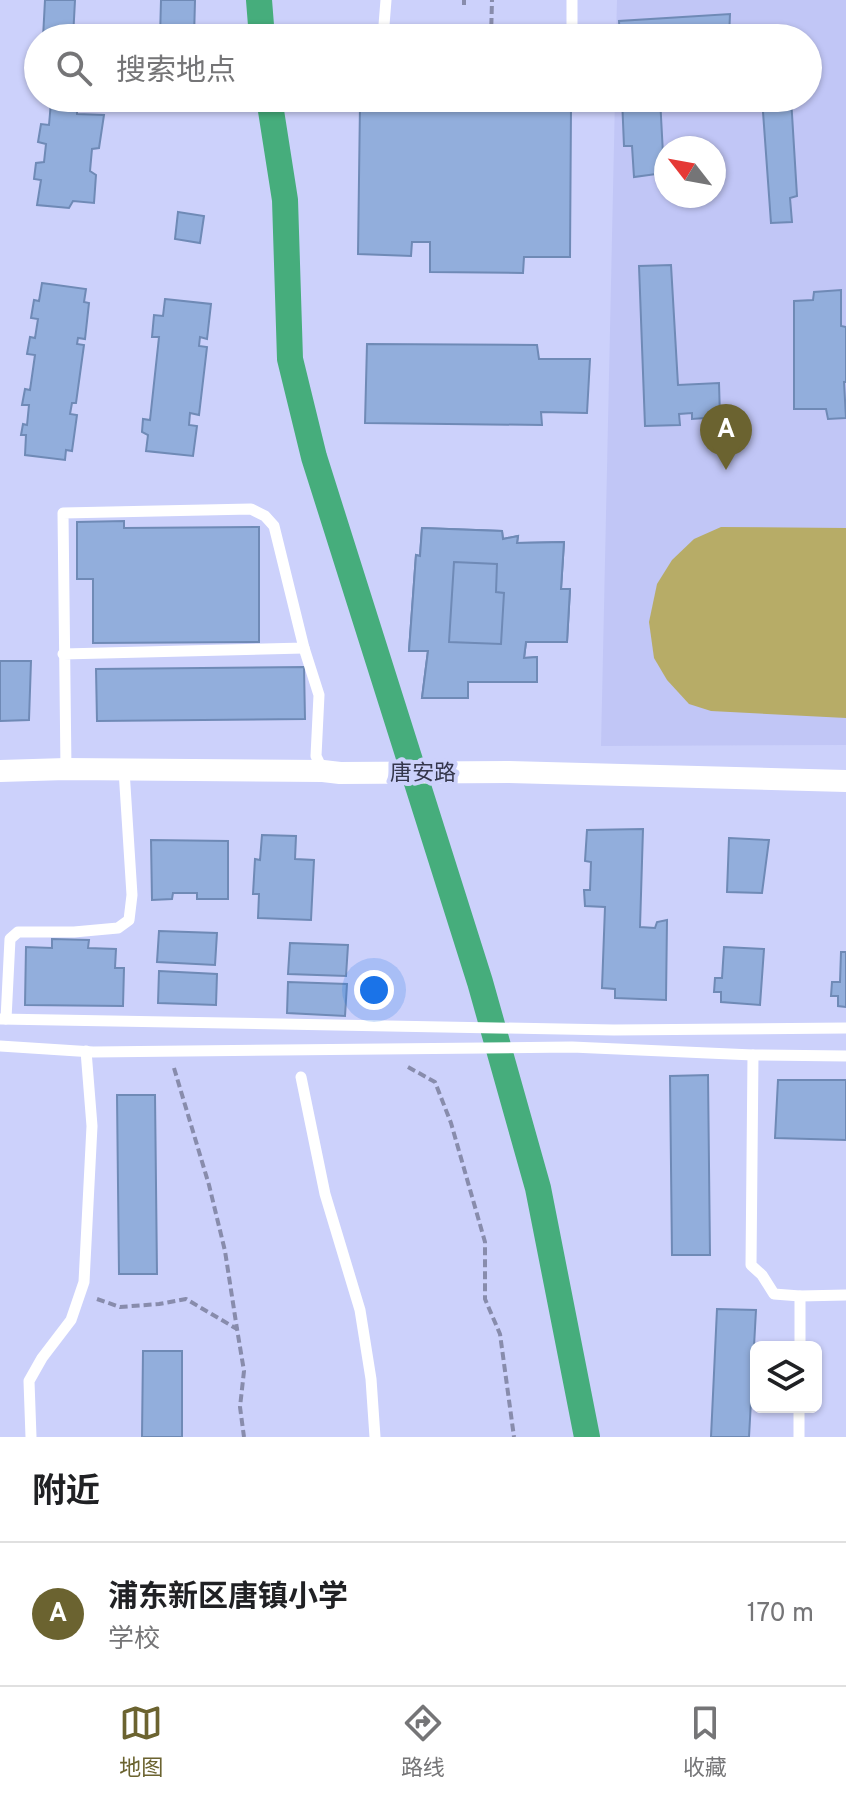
<!DOCTYPE html>
<html lang="zh">
<meta charset="utf-8">
<style>
body{margin:0;font-family:Overpass,"Noto Sans SC",sans-serif;background:#f6f6f6;color:#202124}
.controls{position:absolute;right:24px;bottom:24px;display:grid;overflow:hidden;border-radius:12px;box-shadow:0 2px 6px #0004}
.controls button{width:72px;height:72px;display:grid;place-items:center;padding:0;border:0;border-bottom:2px solid #e0e0e0;background:#fff;color:#202124;font:40px sans-serif}
.compass{position:absolute;left:654px;top:136px;width:72px;height:72px;border-radius:50%;background:#fff;box-shadow:0 2px 6px #0004;rotate:301deg}
.you{position:absolute;left:374px;top:990px;width:28px;height:28px;margin:-20px;border:6px solid #fff;border-radius:50%;background:#1a73e8;box-shadow:0 0 0 12px #1a73e833}
.badge{display:grid;place-items:center;width:52px;height:52px;border-radius:50%;background:#6b6330;color:#fff;font-size:26px;font-weight:700}
.pin{position:absolute;translate:-50% -66px;filter:drop-shadow(0 2px 4px #0008)}
.pin::after{content:'';position:absolute;top:42px;width:28px;height:24px;background:inherit;clip-path:polygon(0 0,100% 0,50% 100%)}
.list{margin:0;padding:0;list-style:none}
h2{display:flex;justify-content:space-between;align-items:center;height:104px;margin:0;padding:0 32px;font-size:34px}
h2 small{font-size:26px;font-weight:400;color:#757577}
.list li{display:grid;grid-template-columns:52px 1fr auto;gap:24px;align-items:center;box-sizing:border-box;height:144px;padding:0 32px;border-top:2px solid #e0e0e0}
.list b{display:block;font-size:30px;white-space:nowrap}
.list p{margin:0;font-size:26px;white-space:nowrap;color:#757577}
.list em{font-size:26px;font-style:normal;color:#757577}
.icon{flex:none;width:44px;height:44px;fill:none;stroke:currentColor;stroke-width:2;stroke-linecap:round;stroke-linejoin:round}
.map{position:relative;flex:none;width:846px;height:1437px;overflow:hidden}
.search{position:absolute;background:#fff;box-shadow:0 2px 6px #0004;left:24px;right:24px;top:24px;height:88px;display:flex;align-items:center;gap:20px;box-sizing:border-box;padding:0 28px;border-radius:44px;color:#757577;font-size:30px}
.sheet{height:248px;background:#fff}
nav{display:flex;justify-content:space-around;align-items:center;box-sizing:border-box;height:112px;border-top:2px solid #e0e0e0;background:#fff;font-size:22px;color:#757577}
nav a{display:grid;justify-items:center;gap:4px}
nav .on{color:#6b6330}
.map>svg:first-child{display:block}
</style>
<div class="map">
<svg width="846" height="1437" viewBox="0 0 846 1437">
<rect width="100%" height="100%" fill="#ccd1fb"/>
<path fill="#c1c6f6" fill-rule="evenodd" d="M 617,0 L 846,0 L 846,745 L 601,746 L 615,98 L 808,98 L 808,38 L 616,38 ZM 666,148 L 714,148 L 714,196 L 666,196 Z"/>
<path fill="#b7ac67" d="M 721,527 L 846,528 L 846,718 L 711,711 L 689,704 L 667,680 L 654,658 L 649,622 L 657,584 L 672,560 L 694,539 Z"/>
<g fill="none" stroke-linecap="round" stroke-linejoin="round">
<g stroke="#46ad7c" stroke-width="26">
<path d="M 259,0 L 262,38"/>
<path d="M 269,98 L 285,200 L 290,359 L 314,457 L 480,982 L 538,1188 L 587,1437"/>
</g>
</g>
<g fill="#92aedc" stroke="#6f8ab6" stroke-width="2" fill-rule="evenodd">
<path d="M 45,0 L 75,0 L 73,38 L 43,38 Z"/>
<path d="M 161,0 L 195,0 L 194,38 L 160,38 Z"/>
<path d="M 730,14 L 729,38 L 620,38 L 619,21 Z"/>
<path d="M 455,98 L 503,98 L 503,103 L 571,106 L 570,257 L 524,257 L 523,273 L 430,272 L 430,242 L 412,242 L 411,256 L 358,254 L 360,104 L 453,103 Z"/>
<path d="M 622,98 L 660,98 L 664,173 L 634,177 L 632,146 L 624,146 Z"/>
<path d="M 762,98 L 791,98 L 797,196 L 790,198 L 792,222 L 771,223 Z"/>
<path d="M 51,102 L 77,106 L 77,114 L 104,115 L 99,148 L 92,149 L 90,171 L 96,175 L 94,203 L 73,201 L 69,208 L 37,205 L 41,180 L 34,179 L 36,163 L 44,162 L 46,144 L 38,142 L 41,124 L 49,125 Z"/>
<path d="M 178,212 L 204,216 L 200,243 L 175,239 Z"/>
<path d="M 671,265 L 678,385 L 719,383 L 720,417 L 692,419 L 692,413 L 679,414 L 680,425 L 645,426 L 639,266 Z"/>
<path d="M 42,283 L 86,289 L 84,302 L 89,303 L 85,339 L 78,338 L 77,344 L 84,345 L 76,403 L 72,403 L 70,414 L 77,415 L 72,451 L 66,450 L 65,460 L 25,455 L 26,435 L 21,435 L 23,424 L 27,425 L 29,405 L 22,405 L 25,389 L 30,390 L 35,355 L 27,354 L 30,337 L 35,338 L 38,319 L 31,318 L 34,300 L 39,301 Z"/>
<path d="M 841,290 L 841,326 L 846,327 L 846,382 L 844,382 L 846,418 L 828,419 L 826,409 L 794,409 L 794,301 L 813,300 L 814,292 Z"/>
<path d="M 165,299 L 211,304 L 207,339 L 200,337 L 199,346 L 207,347 L 199,415 L 190,413 L 189,425 L 197,426 L 193,456 L 146,451 L 148,435 L 142,432 L 143,419 L 150,420 L 159,337 L 152,337 L 154,315 L 163,316 Z"/>
<path d="M 367,344 L 537,345 L 539,359 L 590,359 L 587,413 L 541,412 L 542,425 L 365,423 Z"/>
<path d="M 124,521 L 124,528 L 259,527 L 259,642 L 93,643 L 93,579 L 77,579 L 77,522 Z"/>
<path d="M 422,528 L 502,531 L 503,539 L 518,536 L 517,543 L 564,542 L 561,589 L 570,589 L 567,642 L 526,642 L 524,658 L 537,657 L 537,682 L 468,682 L 468,698 L 422,698 L 428,651 L 409,651 L 416,555 L 420,556 ZM 454,562 L 497,564 L 496,592 L 504,593 L 501,644 L 449,642 Z"/>
<path d="M 422,528 L 502,531 L 503,539 L 518,536 L 517,543 L 564,542 L 561,589 L 570,589 L 567,642 L 526,642 L 524,658 L 537,657 L 537,682 L 468,682 L 468,698 L 422,698 L 428,651 L 409,651 L 416,555 L 420,556 Z"/>
<path d="M 454,562 L 497,564 L 496,592 L 504,593 L 501,644 L 449,642 Z"/>
<path d="M 0,661 L 31,661 L 29,720 L 0,721 Z"/>
<path d="M 304,667 L 305,719 L 97,721 L 96,669 Z"/>
<path d="M 643,829 L 640,927 L 655,928 L 657,922 L 667,920 L 666,1000 L 615,998 L 615,989 L 602,988 L 605,907 L 585,906 L 584,890 L 590,890 L 591,862 L 585,861 L 587,830 Z"/>
<path d="M 262,835 L 296,836 L 295,859 L 314,860 L 311,920 L 258,918 L 259,894 L 253,894 L 255,859 L 260,860 Z"/>
<path d="M 729,838 L 769,840 L 762,893 L 727,892 Z"/>
<path d="M 151,840 L 228,841 L 228,899 L 197,899 L 197,893 L 173,893 L 172,899 L 152,900 Z"/>
<path d="M 159,931 L 217,933 L 215,965 L 157,962 Z"/>
<path d="M 52,939 L 89,940 L 88,948 L 116,949 L 115,968 L 124,968 L 123,1006 L 25,1005 L 26,947 L 52,948 Z"/>
<path d="M 290,943 L 348,945 L 346,976 L 288,974 Z"/>
<path d="M 724,947 L 764,949 L 760,1005 L 721,1002 L 721,992 L 714,992 L 715,978 L 722,978 Z"/>
<path d="M 841,952 L 846,952 L 846,1007 L 838,1006 L 838,996 L 831,996 L 832,982 L 840,982 Z"/>
<path d="M 159,971 L 217,974 L 216,1005 L 158,1003 Z"/>
<path d="M 288,982 L 347,984 L 345,1016 L 287,1013 Z"/>
<path d="M 708,1075 L 710,1255 L 672,1255 L 670,1076 Z"/>
<path d="M 778,1080 L 846,1080 L 846,1140 L 775,1138 Z"/>
<path d="M 117,1095 L 155,1095 L 157,1274 L 119,1274 Z"/>
<path d="M 717,1309 L 756,1310 L 749,1437 L 711,1437 Z"/>
<path d="M 143,1351 L 182,1351 L 182,1437 L 142,1437 Z"/>
</g>
<g fill="none" stroke-linecap="round" stroke-linejoin="round">
<g stroke="#888cac" stroke-width="4" stroke-dasharray="8 4" stroke-linecap="butt">
<path d="M 464,5 L 464,0"/>
<path d="M 491,38 L 492,0"/>
<path d="M 408,1067 L 435,1082 L 451,1123 L 485,1242 L 485,1299 L 500,1334 L 514,1437"/>
<path d="M 174,1068 L 209,1185 L 225,1251 L 237,1329"/>
<path d="M 97,1299 L 120,1307 L 159,1304 L 186,1299 L 237,1329 L 244,1371 L 240,1407 L 244,1437"/>
</g>
<g stroke="#fff" stroke-width="11">
<path d="M 386,0 L 384,25 L 391,38"/>
<path d="M 567,38 L 572,27 L 572,0"/>
<path d="M 304,648 L 319,695 L 316,756 L 323,771"/>
<path d="M 63,654 L 304,648 L 274,526 L 265,516 L 251,509 L 63,513 L 66,769"/>
<path d="M 0,1019 L 614,1030 L 846,1028"/>
<path d="M 6,1019 L 10,939 L 18,932 L 74,932 L 118,928 L 129,920 L 132,895 L 124,770"/>
<path d="M 0,1046 L 93,1052 L 572,1047 L 753,1055 L 846,1056"/>
<path d="M 753,1055 L 751,1265 L 762,1275 L 774,1294 L 800,1296 L 846,1295"/>
<path d="M 301,1077 L 325,1194 L 360,1310 L 371,1379 L 375,1437"/>
<path d="M 800,1347 L 800,1296"/>
<path d="M 31,1437 L 29,1381 L 42,1358 L 71,1320 L 84,1282 L 92,1126 L 86,1051"/>
<path d="M 799,1437 L 799,1407"/>
</g>
<path stroke="#fff" stroke-width="22" d="M 0,771 L 66,769 L 323,771 L 340,773 L 509,772 L 846,781"/>
</g>
<g text-anchor="middle" stroke-width="8" stroke-linejoin="round" paint-order="stroke">
<g font-size="22" fill="#35374c" stroke="#ccd1fb">
<text x="423" y="780">唐安路</text>
</g>
</g>
</svg>
<div class="controls">
<button><svg class="icon" aria-label="layers" viewBox="0 0 24 24"><path d="M12 4l9 5-9 5-9-5zM3 14l9 5 9-5"/></svg></button>
</div>
<svg class="compass" viewBox="-18 -18 36 36"><path d="M0-13l5 13h-10z" fill="#e53935"/><path d="M0 13l5-13h-10z" fill="#757577"/></svg>
<div class="you"></div>
<div class="pin badge" style="left:726px;top:470px">A</div>
<div class="search"><svg class="icon" aria-label="search" viewBox="0 0 24 24"><circle cx="10" cy="10" r="6"/><path d="M15 15l6 6"/></svg>搜索地点</div>
</div>
<section class="sheet">
<h2>附近<small></small></h2>
<ul class="list">
<li><span class="badge">A</span><div><b>浦东新区唐镇小学</b><p>学校</p></div><em>170 m</em></li>
</ul>
</section>
<nav>
<a class="on"><svg class="icon" aria-label="map" viewBox="0 0 24 24"><path d="M3 6l6-2 6 2 6-2v14l-6 2-6-2-6 2zM9 4v14M15 6v14"/></svg>地图</a>
<a><svg class="icon" aria-label="directions" viewBox="0 0 24 24"><path d="M12 3l9 9-9 9-9-9zM9 14v-3h6M13 9l2 2-2 2"/></svg>路线</a>
<a><svg class="icon" aria-label="saved" viewBox="0 0 24 24"><path d="M7 4h10v16l-5-4-5 4z"/></svg>收藏</a>
</nav>
